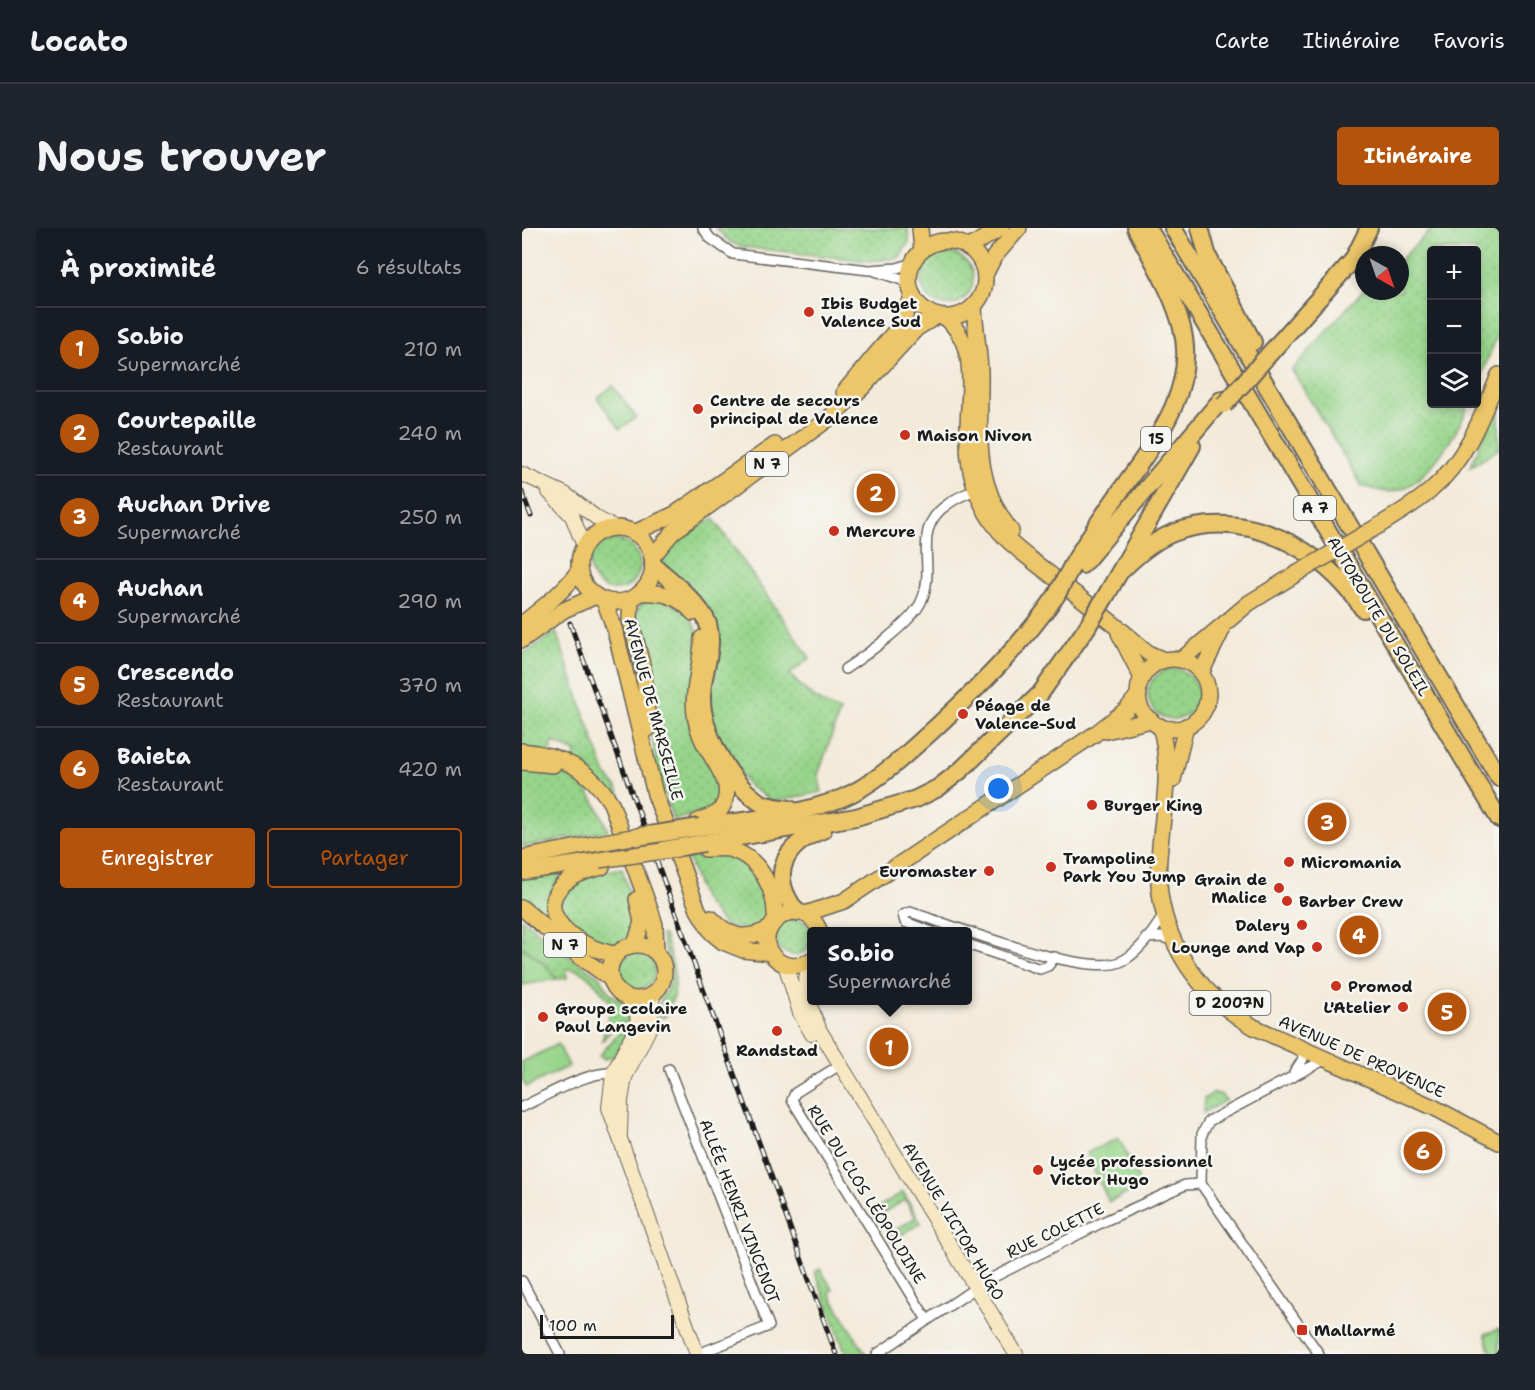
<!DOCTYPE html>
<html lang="fr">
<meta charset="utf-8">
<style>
body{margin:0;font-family:"Shantell Sans",sans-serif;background:#20242c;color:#f1f3f6}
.controls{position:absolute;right:18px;top:18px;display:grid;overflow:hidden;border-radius:6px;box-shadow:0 3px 9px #0003}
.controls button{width:54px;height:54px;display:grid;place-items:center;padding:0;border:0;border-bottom:2px solid #363941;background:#171b24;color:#f1f3f6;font:30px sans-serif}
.compass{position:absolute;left:833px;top:18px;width:54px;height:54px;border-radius:50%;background:#171b24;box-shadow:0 3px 9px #0003;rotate:140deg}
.scale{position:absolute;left:18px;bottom:15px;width:134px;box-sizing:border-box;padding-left:6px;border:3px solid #1c1c1c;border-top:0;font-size:16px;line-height:21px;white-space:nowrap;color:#1c1c1c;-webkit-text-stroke:4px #f6f6f2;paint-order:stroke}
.you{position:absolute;left:477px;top:561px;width:21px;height:21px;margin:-15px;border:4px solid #fff;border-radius:50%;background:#1a73e8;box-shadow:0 0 0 9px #1a73e833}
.badge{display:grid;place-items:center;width:39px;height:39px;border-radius:50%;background:#b45309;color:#fff;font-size:20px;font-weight:700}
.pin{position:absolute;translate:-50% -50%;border:3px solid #fff;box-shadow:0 2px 6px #0006}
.popup{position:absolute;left:285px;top:699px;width:165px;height:78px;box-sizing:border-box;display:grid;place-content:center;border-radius:6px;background:#171b24;filter:drop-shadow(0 2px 4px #0005);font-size:20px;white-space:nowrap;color:#9ea1a6}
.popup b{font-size:22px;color:#f1f3f6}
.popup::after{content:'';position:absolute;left:50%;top:100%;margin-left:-12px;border:12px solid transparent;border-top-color:#171b24}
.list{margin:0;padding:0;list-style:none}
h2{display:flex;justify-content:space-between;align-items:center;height:78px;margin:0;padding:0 24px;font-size:26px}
h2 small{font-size:20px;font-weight:400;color:#9ea1a6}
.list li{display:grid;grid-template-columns:39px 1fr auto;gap:18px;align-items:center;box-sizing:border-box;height:84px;padding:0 24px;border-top:2px solid #363941}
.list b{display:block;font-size:22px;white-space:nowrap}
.list p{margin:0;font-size:20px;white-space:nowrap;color:#9ea1a6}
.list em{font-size:20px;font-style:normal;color:#9ea1a6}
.actions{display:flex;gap:12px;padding:18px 24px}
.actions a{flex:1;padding:14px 0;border:2px solid #b45309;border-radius:6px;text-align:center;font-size:21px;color:#b45309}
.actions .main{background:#b45309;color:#fff}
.icon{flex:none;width:33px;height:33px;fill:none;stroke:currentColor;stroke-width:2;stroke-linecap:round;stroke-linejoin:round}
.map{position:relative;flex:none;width:977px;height:1126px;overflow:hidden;border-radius:6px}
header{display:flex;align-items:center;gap:36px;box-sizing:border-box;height:84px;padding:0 30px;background:#171b24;border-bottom:2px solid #363941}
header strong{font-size:28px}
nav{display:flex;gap:33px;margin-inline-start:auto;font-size:21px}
.intro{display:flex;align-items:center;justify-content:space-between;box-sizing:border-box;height:144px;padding:0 36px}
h1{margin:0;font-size:42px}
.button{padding:15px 27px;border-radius:6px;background:#b45309;color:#fff;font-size:21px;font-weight:700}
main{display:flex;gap:36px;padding:0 36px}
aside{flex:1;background:#171b24;border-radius:6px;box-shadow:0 3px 9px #0003}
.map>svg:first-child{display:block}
</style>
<header>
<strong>Locato</strong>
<nav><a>Carte</a><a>Itinéraire</a><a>Favoris</a></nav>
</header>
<div class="intro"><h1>Nous trouver</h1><a class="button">Itinéraire</a></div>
<main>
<aside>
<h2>À proximité<small>6 résultats</small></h2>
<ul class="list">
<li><span class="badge">1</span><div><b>So.bio</b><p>Supermarché</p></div><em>210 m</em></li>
<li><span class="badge">2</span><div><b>Courtepaille</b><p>Restaurant</p></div><em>240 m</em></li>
<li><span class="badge">3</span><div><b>Auchan Drive</b><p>Supermarché</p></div><em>250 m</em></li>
<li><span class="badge">4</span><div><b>Auchan</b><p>Supermarché</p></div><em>290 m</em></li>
<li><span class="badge">5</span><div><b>Crescendo</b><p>Restaurant</p></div><em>370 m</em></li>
<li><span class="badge">6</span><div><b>Baieta</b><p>Restaurant</p></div><em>420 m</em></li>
</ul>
<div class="actions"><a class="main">Enregistrer</a><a>Partager</a></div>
</aside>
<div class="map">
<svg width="977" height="1126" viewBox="0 0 977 1126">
<defs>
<pattern id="grass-dots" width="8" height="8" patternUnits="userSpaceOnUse" patternTransform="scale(1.5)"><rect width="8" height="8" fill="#96d489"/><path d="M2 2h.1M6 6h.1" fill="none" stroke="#81b576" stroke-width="1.8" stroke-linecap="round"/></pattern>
</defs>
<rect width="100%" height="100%" fill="#f6f6f2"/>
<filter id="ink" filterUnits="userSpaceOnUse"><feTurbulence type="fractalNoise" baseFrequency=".0167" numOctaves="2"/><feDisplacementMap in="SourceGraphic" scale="12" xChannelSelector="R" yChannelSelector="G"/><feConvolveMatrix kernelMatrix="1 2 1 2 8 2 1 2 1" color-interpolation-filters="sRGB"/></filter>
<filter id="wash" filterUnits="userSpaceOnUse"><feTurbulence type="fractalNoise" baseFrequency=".008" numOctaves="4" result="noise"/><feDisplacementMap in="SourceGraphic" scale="24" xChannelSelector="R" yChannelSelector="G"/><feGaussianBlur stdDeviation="1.35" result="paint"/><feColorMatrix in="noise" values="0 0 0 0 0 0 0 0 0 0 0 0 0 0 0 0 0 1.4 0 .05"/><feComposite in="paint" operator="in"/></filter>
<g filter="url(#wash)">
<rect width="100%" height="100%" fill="#f3ead9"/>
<g fill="url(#grass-dots)" stroke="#597852" stroke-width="1.5">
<path d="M 194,0 L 386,0 L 387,14 L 377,30 L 346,33 L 220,19 L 208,14 Z"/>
<path d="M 911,0 L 977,0 L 977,103 L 955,158 L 954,22 L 910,22 L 910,176 L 947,176 C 936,204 903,261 868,264 C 859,264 848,260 840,258 L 770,142 L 842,61 L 878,63 L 878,32 Z"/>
<circle cx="425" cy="51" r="26"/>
<path d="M 977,173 L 977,221 L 948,239 Z"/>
<path d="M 191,290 L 288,430 L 268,446 C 278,460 302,479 318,483 L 296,547 L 300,564 L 251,574 L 228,559 L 197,518 L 184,476 L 193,419 L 141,334 L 142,326 L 146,319 Z"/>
<circle cx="93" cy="337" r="25"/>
<path d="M 138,370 L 165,383 L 175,402 L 201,567 L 191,582 L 151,592 L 134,538 L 114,383 L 124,372 Z"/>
<path d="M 34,404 L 83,545 L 95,560 L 99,569 L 90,571 L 51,533 L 54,524 L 31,514 L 28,524 L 0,520 L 0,427 Z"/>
<circle cx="651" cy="466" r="25"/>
<path d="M 0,537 C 51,540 68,555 86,603 L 0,619 Z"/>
<path d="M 197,625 C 235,630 242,656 247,689 L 235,703 L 203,698 L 180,670 L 166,630 Z"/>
<path d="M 100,640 L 115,692 L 111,707 C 103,711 95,718 86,719 C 66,720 27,687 41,666 C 53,649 81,643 100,640 Z"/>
<path d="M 39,645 L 40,648 L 32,657 L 27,690 L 23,693 L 0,674 L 0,651 Z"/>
<path d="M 0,690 L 33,719 L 78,749 L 88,765 L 103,776 L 109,793 L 94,797 L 80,813 L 90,776 C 77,762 66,739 44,741 L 45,750 L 35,751 L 23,736 L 0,718 Z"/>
<circle cx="272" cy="709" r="18"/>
<path d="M 139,707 L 142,707 C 152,736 160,761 143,789 L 136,788 C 136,768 148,763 149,748 C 150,733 141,722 139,707 Z"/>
<circle cx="115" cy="743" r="18"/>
<path d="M 105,799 L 108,800 L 92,828 L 83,831 L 77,828 L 99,802 Z"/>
<path d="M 691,865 L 698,866 L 704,872 L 681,885 L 682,871 Z"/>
<path d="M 381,964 L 399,995 L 369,1013 L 366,1007 L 394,989 L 383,972 L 354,989 L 350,983 Z"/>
<path d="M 298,1041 L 311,1062 L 308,1064 L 311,1072 L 344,1126 L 324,1126 L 293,1044 Z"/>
</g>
<g fill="#96d489" stroke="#597852" stroke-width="1.5">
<path d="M 91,158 L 114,189 L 98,201 L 75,170 Z"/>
<path d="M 0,719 L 23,736 L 35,751 L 0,757 Z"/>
<path d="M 36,816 L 47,838 L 4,859 L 0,851 L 0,834 Z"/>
<path d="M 597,910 L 620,959 L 587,974 L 564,925 Z"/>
<path d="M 977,1101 L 977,1126 L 969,1126 L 963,1106 Z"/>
</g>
</g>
<g filter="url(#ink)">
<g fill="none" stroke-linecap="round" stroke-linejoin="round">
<defs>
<g id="minor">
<path d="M 181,0 L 188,10 L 211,26 L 347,42 L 375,40 L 391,35"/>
<path d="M 353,43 L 380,52 L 388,58"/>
<path d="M 323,441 C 344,427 389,395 399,374 C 416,338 387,302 426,276 C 437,268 446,264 459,261"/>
<path d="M 410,704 L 383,694 L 381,687 L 388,684 C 430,697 561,749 598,734 C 615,727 632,703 642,687"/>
<path d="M 624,710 L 639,709 L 651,712"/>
<path d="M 445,716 L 518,741 L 526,738 L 533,729"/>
<path d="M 313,840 L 273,865 L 270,872 L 405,1092"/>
<path d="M 147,841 L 247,1098 L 176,1126"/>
<path d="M 772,845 L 781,831 L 780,821"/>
<path d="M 0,879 C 22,869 72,839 95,846"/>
<path d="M 679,956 L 797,1126"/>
<path d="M 679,956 L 680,906 L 687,893 L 804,831"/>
<path d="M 0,1053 L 38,1126"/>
<path d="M 355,1126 L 464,1053 L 585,992 L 663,957 L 679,956"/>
</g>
<g id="secondary">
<path d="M 0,246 L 43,266 L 76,291 L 93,300"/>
<path d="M 27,264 L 50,288 L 62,318"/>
<path d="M 287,734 L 282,762 L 298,803 L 494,1126"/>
<path d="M 263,736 L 278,785 L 290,806"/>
<path d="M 106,769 L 115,786 L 116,797 L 91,845 L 87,880 L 175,1126"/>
<path d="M 98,906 L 99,873 L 103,849 L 128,799 L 131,765"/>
</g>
<g id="primary">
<path d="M 398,0 L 400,23"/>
<circle cx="425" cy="51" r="38"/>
<path d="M 446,20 L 479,0"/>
<path d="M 463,47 L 472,29 L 497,0"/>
<path d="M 452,78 C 453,100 457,121 458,143 C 459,202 449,252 489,303"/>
<path d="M 423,89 C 461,123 444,169 446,214 C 446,235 451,257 460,276 C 475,309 502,326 529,347 C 562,373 595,397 626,425 L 642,432"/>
<path d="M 322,164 L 380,95 L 391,67"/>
<path d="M 858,297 C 875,286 893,276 908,263 C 944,232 960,189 977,147"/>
<circle cx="94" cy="337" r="37"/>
<path d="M 112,305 L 153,286 L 253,217"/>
<path d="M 130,329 L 151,304 L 305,192 L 341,159 L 395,100 L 415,88"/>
<path d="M 109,371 L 108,390 L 122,444 L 126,501"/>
<path d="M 82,372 L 93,402 L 133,566 L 176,682 L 190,705 L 201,714 L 221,722 L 249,725"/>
<path d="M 0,396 C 21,379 42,364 57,342"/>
<path d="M 597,405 L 620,450"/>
<path d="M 0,412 L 42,382 L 74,368"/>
<circle cx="651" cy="466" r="35"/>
<path d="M 659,432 L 727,375 L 774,346"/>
<path d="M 679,445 L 700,402"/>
<path d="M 638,498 C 651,541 640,586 637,630 C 632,702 671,764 732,799 L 913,880 L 977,914"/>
<path d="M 584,503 L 629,492"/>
<path d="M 0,523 C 39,527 68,541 89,575 L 129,684 L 133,697 L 134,724"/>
<path d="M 0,534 L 31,537"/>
<path d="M 651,552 L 664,498"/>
<path d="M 283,686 L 322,673 L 573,506 L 605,481 L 617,466"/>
<path d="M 189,690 C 208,710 223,713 247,701"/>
<path d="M 113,717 L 120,694 L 115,671"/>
<circle cx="115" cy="744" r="27"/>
<path d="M 289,732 C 280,738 268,740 258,734 C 218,708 279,655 298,704"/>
</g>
<g id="trunk">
<path d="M 118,365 C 140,364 157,367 171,385"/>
<path d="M 176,593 L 196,585 C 220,558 187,532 178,506 C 164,470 180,445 180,410"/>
<path d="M 183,621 C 191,621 200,620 207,621 C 238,629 255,663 253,693"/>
<path d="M 0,630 L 71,616"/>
<path d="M 80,639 C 70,642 59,644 50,650 C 0,681 59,723 95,726"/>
<path d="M 0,644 L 74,633"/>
<path d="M 0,680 L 57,728 L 89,751"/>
</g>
<g id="motorway">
<path d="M 626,0 L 977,591"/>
<path d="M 651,0 L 977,550"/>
<path d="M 678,0 L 686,29 L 731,114"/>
<path d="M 757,115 L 831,32 L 847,0"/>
<path d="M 131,337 C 146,349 181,379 186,396 C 193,421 180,444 180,468 C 179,502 206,551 233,571 C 242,579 256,579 268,581"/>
<path d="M 560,337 L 699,172"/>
<path d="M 550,338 C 564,313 580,289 597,265 C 631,216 676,163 660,100 C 651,64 630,32 614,0"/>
<path d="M 600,342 C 615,327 631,313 651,305 C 723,278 802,321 841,381"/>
<path d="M 585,366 L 670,218"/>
<path d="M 178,599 C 225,592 275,588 320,570 C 354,556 384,526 411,502 C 456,460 498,419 534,368"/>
<path d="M 182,615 L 334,589 L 394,571 L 416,560 L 439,542 L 518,466 L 564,401"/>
<path d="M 275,684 C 246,648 261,617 301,602"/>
</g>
</defs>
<use href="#minor" stroke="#67645e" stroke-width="12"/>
<use href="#secondary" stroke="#67645e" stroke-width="16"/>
<use href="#primary" stroke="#67645e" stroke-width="18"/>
<use href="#trunk" stroke="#67645e" stroke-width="18"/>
<use href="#motorway" stroke="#67645e" stroke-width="20"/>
<use href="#minor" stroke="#fff" stroke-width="9"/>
<use href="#secondary" stroke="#f7e8c3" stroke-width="14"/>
<use href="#primary" stroke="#ecc669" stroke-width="15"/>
<use href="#trunk" stroke="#ecc669" stroke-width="15"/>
<use href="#motorway" stroke="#ecc669" stroke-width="16"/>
<defs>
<g id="rail">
<path d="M 0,264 L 9,288"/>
<path d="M 48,395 L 314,1126"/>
</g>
</defs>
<use href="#rail" stroke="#1c1c1c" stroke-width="5"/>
<use href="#rail" stroke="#f6f6f2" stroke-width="3" stroke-dasharray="9" stroke-linecap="butt"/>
<defs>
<path id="primary-bridge" d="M 774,346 L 858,297"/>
<g id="trunk-bridge">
<path d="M 71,616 L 127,606"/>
<path d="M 77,632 L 155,621"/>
</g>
<g id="motorway-bridge">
<path d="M 702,177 L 757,115"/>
<path d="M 534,368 L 550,338"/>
<path d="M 564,401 L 585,366"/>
<path d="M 115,609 L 178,599"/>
<path d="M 142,622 L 182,615"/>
</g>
</defs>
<use href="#primary-bridge" stroke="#67645e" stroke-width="18" stroke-linecap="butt"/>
<use href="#trunk-bridge" stroke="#67645e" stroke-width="18" stroke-linecap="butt"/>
<use href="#motorway-bridge" stroke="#67645e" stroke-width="20" stroke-linecap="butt"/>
<use href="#primary-bridge" stroke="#ecc669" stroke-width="15"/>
<use href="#trunk-bridge" stroke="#ecc669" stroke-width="15"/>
<use href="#motorway-bridge" stroke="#ecc669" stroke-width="16"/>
</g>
</g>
<g fill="#c8321e" stroke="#f6f6f2" stroke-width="2">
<circle cx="287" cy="84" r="6"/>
<circle cx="176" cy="181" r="6"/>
<circle cx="383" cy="207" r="6"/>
<circle cx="312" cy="303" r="6"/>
<circle cx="441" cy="486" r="6"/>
<circle cx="570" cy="577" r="6"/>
<circle cx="767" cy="634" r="6"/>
<circle cx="529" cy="639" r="6"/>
<circle cx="467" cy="643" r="6"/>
<circle cx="757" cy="660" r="6"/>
<circle cx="765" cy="673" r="6"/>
<circle cx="780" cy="697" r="6"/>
<circle cx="795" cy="719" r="6"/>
<circle cx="814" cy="758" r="6"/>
<circle cx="881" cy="779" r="6"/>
<circle cx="21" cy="789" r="6"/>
<circle cx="255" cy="803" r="6"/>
<circle cx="516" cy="942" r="6"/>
<rect x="774" y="1096" width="12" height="12" rx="3"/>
</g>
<g text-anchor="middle" stroke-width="5" stroke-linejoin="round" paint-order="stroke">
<g fill="#f6f6f2" stroke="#5d5d5c" stroke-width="1.5">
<rect x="619" y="199" width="30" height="24" rx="4.5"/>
<rect x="224" y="224" width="42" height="24" rx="4.5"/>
<rect x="772" y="268" width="42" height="24" rx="4.5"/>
<rect x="22" y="705" width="42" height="24" rx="4.5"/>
<rect x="667.5" y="763" width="81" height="24" rx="4.5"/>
</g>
<g font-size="15" font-weight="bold" fill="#1c1c1c">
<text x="634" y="216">15</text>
<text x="245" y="241">N 7</text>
<text x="793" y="285">A 7</text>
<text x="43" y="722">N 7</text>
<text x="708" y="780">D 2007N</text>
</g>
<g font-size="16" font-weight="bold" fill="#1c1c1c" stroke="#f6f6f2" text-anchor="start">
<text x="299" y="81">Ibis Budget<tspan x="299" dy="18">Valence Sud</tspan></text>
<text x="188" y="178">Centre de secours<tspan x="188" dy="18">principal de Valence</tspan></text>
<text x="395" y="213">Maison Nivon</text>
<text x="324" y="309">Mercure</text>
<text x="453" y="483">Péage de<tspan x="453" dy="18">Valence-Sud</tspan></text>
<text x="582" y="583">Burger King</text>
<text x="541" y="636">Trampoline<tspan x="541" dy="18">Park You Jump</tspan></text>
<text x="779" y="640">Micromania</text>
<text x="455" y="649" text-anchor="end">Euromaster</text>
<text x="745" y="657" text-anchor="end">Grain de<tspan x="745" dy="18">Malice</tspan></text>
<text x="777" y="679">Barber Crew</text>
<text x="768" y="703" text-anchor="end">Dalery</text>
<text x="783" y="725" text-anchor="end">Lounge and Vap</text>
<text x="826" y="764">Promod</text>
<text x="869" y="785" text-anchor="end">L'Atelier</text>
<text x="33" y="786">Groupe scolaire<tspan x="33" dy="18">Paul Langevin</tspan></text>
<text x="255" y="828" text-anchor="middle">Randstad</text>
<text x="528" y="939">Lycée professionnel<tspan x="528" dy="18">Victor Hugo</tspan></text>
<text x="792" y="1108">Mallarmé</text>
</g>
<g font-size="16" fill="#1c1c1c" stroke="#f6f6f2">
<text transform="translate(857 388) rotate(59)" y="6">AUTOROUTE DU SOLEIL</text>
<text transform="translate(132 481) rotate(75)" y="6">AVENUE DE MARSEILLE</text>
<text transform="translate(840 828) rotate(24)" y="6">AVENUE DE PROVENCE</text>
<text transform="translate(345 966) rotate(58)" y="6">RUE DU CLOS LÉOPOLDINE</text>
<text transform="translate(218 983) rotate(69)" y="6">ALLÉE HENRI VINCENOT</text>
<text transform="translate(432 993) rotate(59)" y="6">AVENUE VICTOR HUGO</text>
<text transform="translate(533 1002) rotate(-26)" y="6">RUE COLETTE</text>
</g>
</g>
</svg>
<div class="controls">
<button>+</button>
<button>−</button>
<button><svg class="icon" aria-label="layers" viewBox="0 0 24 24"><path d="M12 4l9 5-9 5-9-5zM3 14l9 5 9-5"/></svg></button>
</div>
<svg class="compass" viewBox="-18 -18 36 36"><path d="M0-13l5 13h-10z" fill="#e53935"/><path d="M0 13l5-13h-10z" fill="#9ea1a6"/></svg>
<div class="scale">100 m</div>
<div class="you"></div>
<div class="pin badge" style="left:367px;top:819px">1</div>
<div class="popup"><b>So.bio</b>Supermarché</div>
<div class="pin badge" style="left:354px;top:265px">2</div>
<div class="pin badge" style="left:805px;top:594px">3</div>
<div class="pin badge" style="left:837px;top:707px">4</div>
<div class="pin badge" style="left:925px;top:784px">5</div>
<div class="pin badge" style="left:901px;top:923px">6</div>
</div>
</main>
